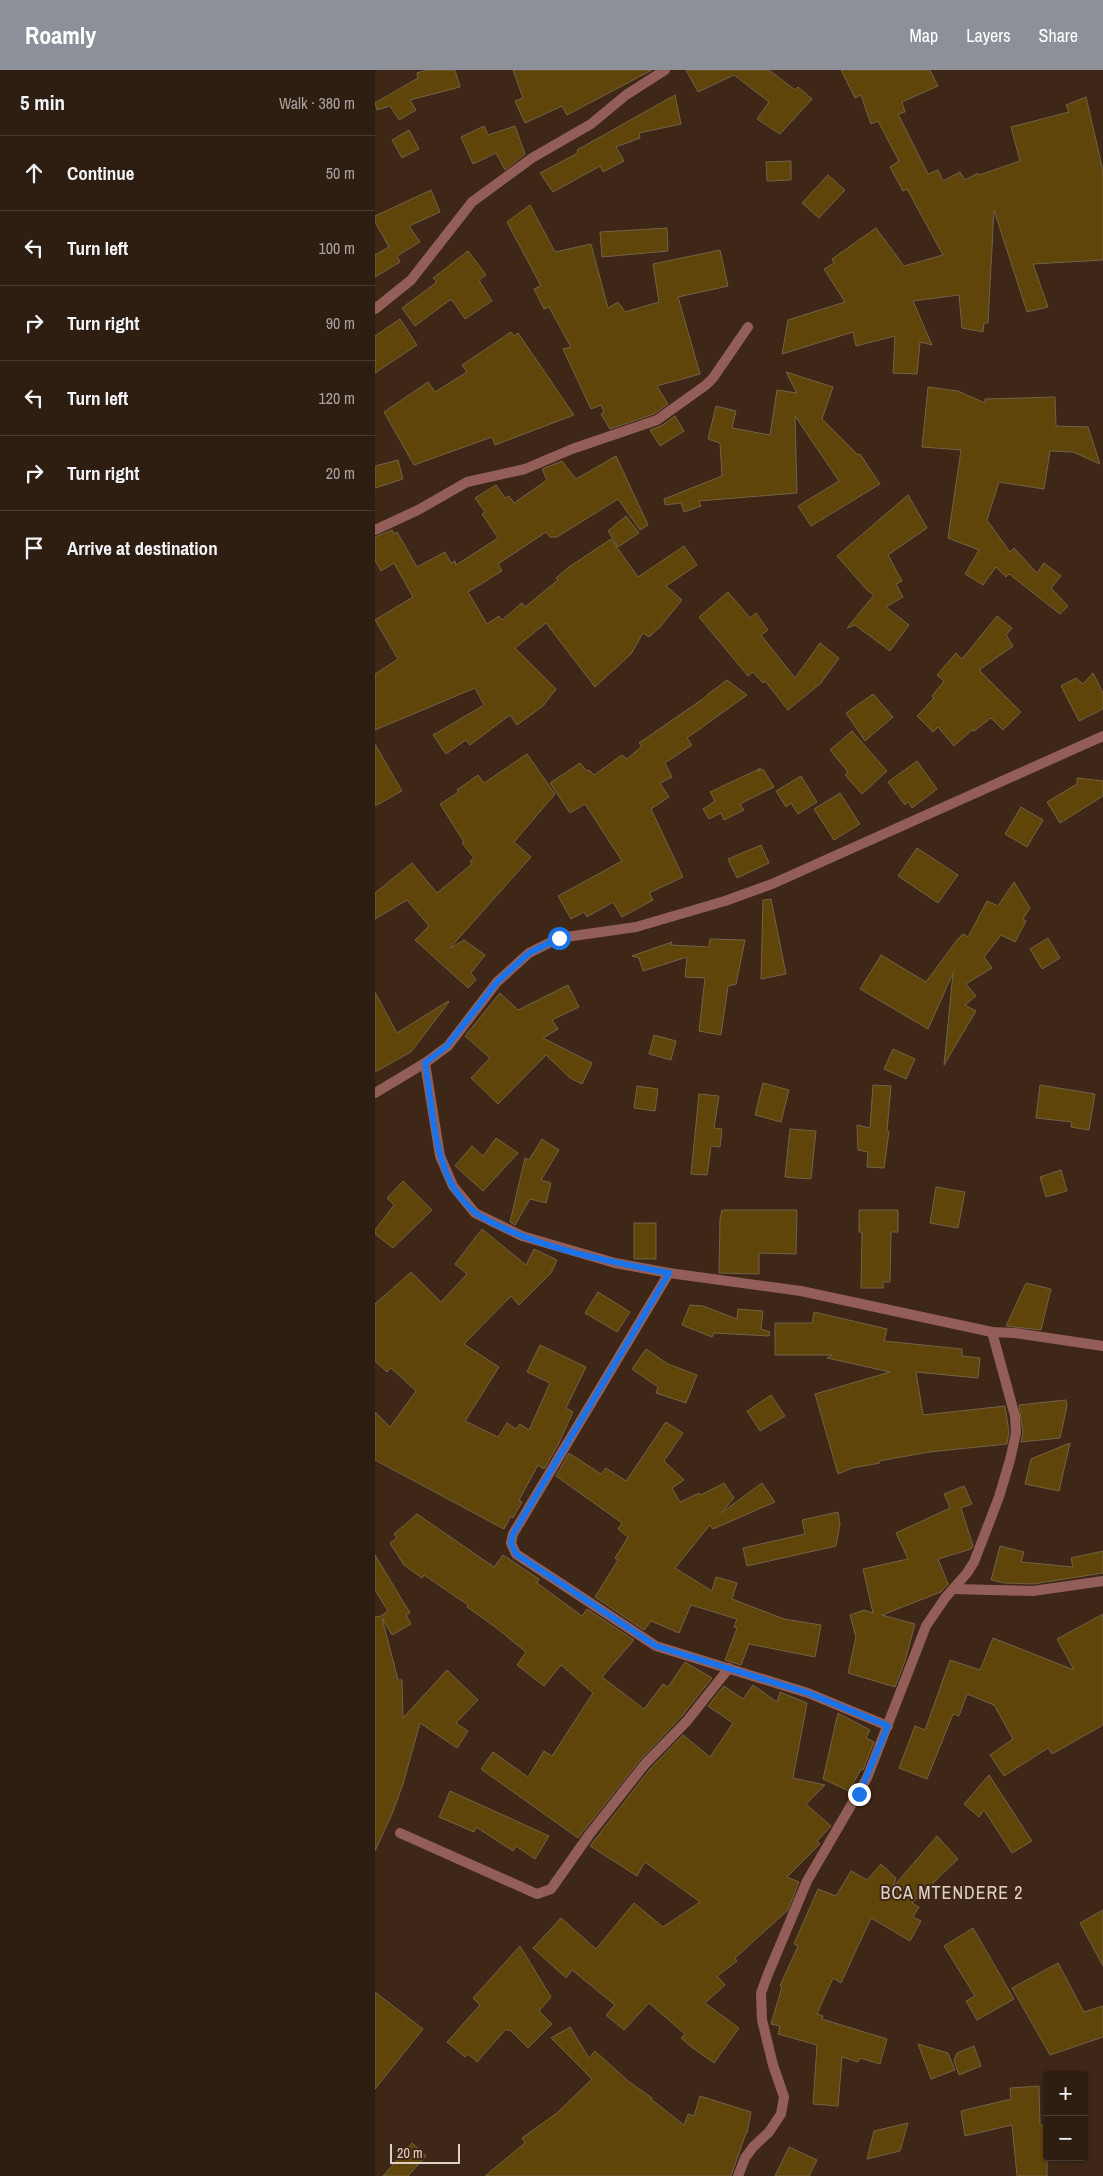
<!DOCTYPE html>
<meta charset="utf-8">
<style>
body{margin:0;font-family:"Archivo Narrow",sans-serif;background:#3a2a1f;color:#f1f3f6}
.controls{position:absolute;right:15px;bottom:15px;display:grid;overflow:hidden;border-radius:5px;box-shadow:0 1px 4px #0004}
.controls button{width:45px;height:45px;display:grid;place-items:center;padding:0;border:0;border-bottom:1px solid #493b31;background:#2e1d11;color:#f1f3f6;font:25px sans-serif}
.scale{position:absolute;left:15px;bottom:12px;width:70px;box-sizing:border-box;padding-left:5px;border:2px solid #e0d0c6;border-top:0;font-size:14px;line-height:18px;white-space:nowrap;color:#e0d0c6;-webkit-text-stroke:4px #3e2717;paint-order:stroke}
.stop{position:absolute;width:15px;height:15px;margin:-11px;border:4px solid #1a73e8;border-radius:50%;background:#fff}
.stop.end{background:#1a73e8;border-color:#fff;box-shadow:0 1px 5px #0008}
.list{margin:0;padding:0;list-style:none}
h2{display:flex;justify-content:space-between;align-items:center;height:65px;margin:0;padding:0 20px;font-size:21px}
h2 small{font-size:16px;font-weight:400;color:#a7a29f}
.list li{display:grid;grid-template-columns:32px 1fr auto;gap:15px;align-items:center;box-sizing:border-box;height:75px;padding:0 20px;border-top:1px solid #493b31}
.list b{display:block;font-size:19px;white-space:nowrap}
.list em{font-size:16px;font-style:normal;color:#a7a29f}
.icon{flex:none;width:28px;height:28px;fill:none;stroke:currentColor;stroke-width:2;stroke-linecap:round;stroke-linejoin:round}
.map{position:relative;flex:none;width:728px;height:2106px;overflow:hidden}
header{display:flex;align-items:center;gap:30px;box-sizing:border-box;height:70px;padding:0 25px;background:#8c9099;color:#fff}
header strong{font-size:24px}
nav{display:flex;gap:28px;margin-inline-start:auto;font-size:18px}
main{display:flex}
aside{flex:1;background:#2e1d11}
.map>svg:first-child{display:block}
</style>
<header>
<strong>Roamly</strong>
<nav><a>Map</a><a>Layers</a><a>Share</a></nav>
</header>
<main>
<aside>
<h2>5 min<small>Walk · 380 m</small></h2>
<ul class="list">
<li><svg class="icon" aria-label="ahead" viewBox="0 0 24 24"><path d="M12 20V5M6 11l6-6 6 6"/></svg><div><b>Continue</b></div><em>50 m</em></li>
<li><svg class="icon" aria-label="left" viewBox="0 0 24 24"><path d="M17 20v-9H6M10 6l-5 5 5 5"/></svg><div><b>Turn left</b></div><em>100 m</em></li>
<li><svg class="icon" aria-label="right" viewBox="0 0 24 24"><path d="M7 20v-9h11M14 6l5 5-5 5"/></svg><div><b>Turn right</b></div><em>90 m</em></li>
<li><svg class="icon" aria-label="left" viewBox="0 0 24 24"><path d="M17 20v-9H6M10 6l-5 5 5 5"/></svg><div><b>Turn left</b></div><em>120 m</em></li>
<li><svg class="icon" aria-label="right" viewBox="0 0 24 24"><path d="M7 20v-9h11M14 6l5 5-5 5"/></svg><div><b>Turn right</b></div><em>20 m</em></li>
<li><svg class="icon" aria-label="arrive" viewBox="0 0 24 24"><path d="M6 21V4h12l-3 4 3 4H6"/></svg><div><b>Arrive at destination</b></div></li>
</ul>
</aside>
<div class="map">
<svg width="728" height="2106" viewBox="0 0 728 2106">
<rect width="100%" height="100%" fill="#3e2717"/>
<g fill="#60450a" stroke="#716247">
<path d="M 52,0 L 80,0 L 85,17 L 35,30 L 41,40 L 24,50 L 15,36 L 2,40 L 0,33 L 43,8 L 42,3 Z"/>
<path d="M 138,0 L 277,0 L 192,45 L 187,36 L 150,53 L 140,31 L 148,28 Z"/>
<path d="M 311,0 L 394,0 L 420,20 L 423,17 L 437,29 L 405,64 L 382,49 L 394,32 L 359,5 L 323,22 Z"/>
<path d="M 466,0 L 555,0 L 563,16 L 527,32 L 530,42 L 523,44 L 553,104 L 563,100 L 568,111 L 585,102 L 590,110 L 603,103 L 604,105 L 645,91 L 636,57 L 694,42 L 691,35 L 711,27 L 728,101 L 728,190 L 658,194 L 673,237 L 652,242 L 619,140 L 613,253 L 609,253 L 608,262 L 587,258 L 584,225 L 538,231 L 557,275 L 545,272 L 542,304 L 518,303 L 520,266 L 481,276 L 478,262 L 407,284 L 413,250 L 470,232 L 449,199 L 459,193 L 457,189 L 501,158 L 529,196 L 568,185 L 532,119 L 528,121 L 515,97 L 524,91 L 503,51 L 496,54 L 486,25 L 480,28 Z"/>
<path d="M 300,25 L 306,54 L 264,63 L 265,68 L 241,77 L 249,91 L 228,102 L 225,96 L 178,122 L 165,103 L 203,83 L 202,80 Z"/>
<path d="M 109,56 L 113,65 L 140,56 L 150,84 L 130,100 L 121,83 L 98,94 L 86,67 Z"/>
<path d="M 34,60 L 44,79 L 27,88 L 17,70 Z"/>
<path d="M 416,91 L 416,110 L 392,111 L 391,92 Z"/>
<path d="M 453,105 L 470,120 L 444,148 L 427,133 Z"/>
<path d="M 56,120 L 65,142 L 34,156 L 45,172 L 22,186 L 25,192 L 0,207 L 0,185 L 14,177 L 0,152 L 0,146 Z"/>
<path d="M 155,135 L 180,182 L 216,174 L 233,238 L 243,232 L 250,242 L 284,232 L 278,194 L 345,180 L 353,216 L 303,227 L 325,304 L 282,316 L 293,334 L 279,344 L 235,359 L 226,344 L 229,342 L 226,335 L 216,339 L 188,279 L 196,277 L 174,237 L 169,239 L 159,219 L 166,216 L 132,152 Z"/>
<path d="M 292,158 L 293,181 L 227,187 L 225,162 Z"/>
<path d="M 93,181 L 111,205 L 104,210 L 117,231 L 90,249 L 77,230 L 75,230 L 40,256 L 27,238 L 62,212 L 58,208 Z"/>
<path d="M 25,249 L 42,275 L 0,303 L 0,266 Z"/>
<path d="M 136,262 L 139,266 L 143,263 L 199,345 L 120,375 L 117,367 L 39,395 L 9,342 L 53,312 L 60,322 L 92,302 L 87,295 Z"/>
<path d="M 411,302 L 458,317 L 447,349 L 483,385 L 485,384 L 505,414 L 436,456 L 423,436 L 464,411 L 420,346 L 422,423 L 324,431 L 326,436 L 309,442 L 306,433 L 290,435 L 289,429 L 347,406 L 345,373 L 333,369 L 341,336 L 361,341 L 357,358 L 395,365 L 402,320 L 422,323 Z"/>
<path d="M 553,317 L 583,321 L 610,333 L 610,329 L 680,327 L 681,356 L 713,357 L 725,394 L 698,382 L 675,381 L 669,419 L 624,412 L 612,450 L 635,482 L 639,478 L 662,503 L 669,493 L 686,506 L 676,518 L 693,536 L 685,544 L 634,504 L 631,507 L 621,497 L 608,515 L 590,504 L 604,480 L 573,468 L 586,380 L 547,377 Z"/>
<path d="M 300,346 L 309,361 L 285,376 L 275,360 L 286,356 Z"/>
<path d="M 241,386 L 273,455 L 265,460 L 243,429 L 182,467 L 175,467 L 171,462 L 123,494 L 127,501 L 93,522 L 112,554 L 124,546 L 127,550 L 147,533 L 150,537 L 183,510 L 181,508 L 194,497 L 236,469 L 263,507 L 309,476 L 322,495 L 291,516 L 307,530 L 285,557 L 274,567 L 268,563 L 256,584 L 220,617 L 171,553 L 140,578 L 181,619 L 168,636 L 142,655 L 135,645 L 95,675 L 91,670 L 71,684 L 58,665 L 109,635 L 100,618 L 0,660 L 0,604 L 23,589 L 0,550 L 38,527 L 19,493 L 6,501 L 0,490 L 0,467 L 17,460 L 19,464 L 22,462 L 42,497 L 70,482 L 76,493 L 80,491 L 81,495 L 123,468 L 107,444 L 110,442 L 100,428 L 121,415 L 130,428 L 134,426 L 139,433 L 172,410 L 167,399 L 187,391 L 201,409 Z"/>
<path d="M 23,390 L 28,409 L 0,418 L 0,396 Z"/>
<path d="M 533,425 L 552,458 L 513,485 L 527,511 L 521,514 L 528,527 L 511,537 L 534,555 L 515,581 L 480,555 L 472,558 L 499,525 L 492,520 L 462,486 Z"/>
<path d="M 251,446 L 264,463 L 243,477 L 233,461 Z"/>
<path d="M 353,522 L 375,548 L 381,543 L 393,560 L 386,565 L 420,608 L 445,573 L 464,588 L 446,613 L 413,640 L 390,611 L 388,613 L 378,602 L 373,606 L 324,547 Z"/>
<path d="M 622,546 L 637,558 L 631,565 L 638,576 L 604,600 L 646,642 L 628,660 L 616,648 L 599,661 L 597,660 L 579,676 L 563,657 L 558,662 L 542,646 L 559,628 L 557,626 L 569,611 L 562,605 L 581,583 L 587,589 Z"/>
<path d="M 718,603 L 728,623 L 728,639 L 704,651 L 686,616 L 701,608 L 708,614 Z"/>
<path d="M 352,610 L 372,625 L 312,668 L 317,675 L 290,693 L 297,707 L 285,713 L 294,727 L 276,739 L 308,807 L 274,823 L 278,830 L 247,847 L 238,832 L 212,847 L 209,842 L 196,849 L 183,826 L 247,791 L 210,734 L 195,743 L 175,713 L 205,693 L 212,701 L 214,700 L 219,705 L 247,685 L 252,689 L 267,676 L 264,673 L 332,626 L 332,625 Z"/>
<path d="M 498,624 L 518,647 L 490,671 L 471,643 Z"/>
<path d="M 477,661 L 512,701 L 487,724 L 470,705 L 473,702 L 455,680 Z"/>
<path d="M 0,674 L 27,721 L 0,736 Z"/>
<path d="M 152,684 L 180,724 L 139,772 L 156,787 L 75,878 L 89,870 L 110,885 L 96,903 L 101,910 L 93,918 L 40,870 L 54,856 L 32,830 L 0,849 L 0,823 L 37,793 L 62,823 L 97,794 L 95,791 L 99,788 L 87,773 L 89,772 L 65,734 L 84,722 L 82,720 L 103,705 L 109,713 Z"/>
<path d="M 542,691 L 562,719 L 537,738 L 533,732 L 530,735 L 513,712 Z"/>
<path d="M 386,698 L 382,702 L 388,699 L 399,717 L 365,734 L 369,740 L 349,750 L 346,743 L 334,749 L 328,739 L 340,731 L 335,722 Z"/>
<path d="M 426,706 L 442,732 L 423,744 L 416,733 L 411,737 L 401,721 Z"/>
<path d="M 702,708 L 728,711 L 728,726 L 685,753 L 672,732 L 702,714 Z"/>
<path d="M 465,723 L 485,754 L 459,770 L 439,739 Z"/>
<path d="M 646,737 L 668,750 L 652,777 L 630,764 Z"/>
<path d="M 386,775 L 394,793 L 362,808 L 353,789 Z"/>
<path d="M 542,778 L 583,805 L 563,833 L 523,806 Z"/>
<path d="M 639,812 L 655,838 L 648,849 L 651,851 L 640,872 L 626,865 L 609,887 L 617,898 L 591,914 L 601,926 L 590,935 L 601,941 L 569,995 L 578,903 L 553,959 L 485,919 L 506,885 L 551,912 L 582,870 L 588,864 L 593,867 L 612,831 L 623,836 Z"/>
<path d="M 396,829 L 411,904 L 386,909 L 388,830 Z"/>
<path d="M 673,868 L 685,888 L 667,899 L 655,879 Z"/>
<path d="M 335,869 L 370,870 L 361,914 L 353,916 L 346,965 L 324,961 L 330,908 L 310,907 L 312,887 L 268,901 L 264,888 L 257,886 L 297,872 L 296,875 L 334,877 Z"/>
<path d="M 193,915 L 204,937 L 177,950 L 183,959 L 168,968 L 217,993 L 207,1014 L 195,1008 L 171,985 L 123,1034 L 96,1008 L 115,988 L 90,966 L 125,923 L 143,940 Z"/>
<path d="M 0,922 L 22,963 L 73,931 L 74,932 L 36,982 L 0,1002 Z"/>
<path d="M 279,965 L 301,971 L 296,990 L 274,984 Z"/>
<path d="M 518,979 L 540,989 L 531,1009 L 509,999 Z"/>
<path d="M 388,1013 L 414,1020 L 406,1052 L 380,1045 Z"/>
<path d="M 498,1015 L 516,1016 L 512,1061 L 514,1061 L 509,1098 L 492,1097 L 493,1082 L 483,1080 L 482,1055 L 495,1058 Z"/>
<path d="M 665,1015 L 720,1024 L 714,1060 L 696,1057 L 697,1052 L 661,1048 Z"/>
<path d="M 262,1016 L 283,1019 L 280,1041 L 259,1038 Z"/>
<path d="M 324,1024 L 344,1026 L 339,1058 L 347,1059 L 345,1077 L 336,1076 L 332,1105 L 316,1104 Z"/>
<path d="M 415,1059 L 441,1061 L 436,1109 L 410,1107 Z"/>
<path d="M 121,1068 L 143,1083 L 108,1121 L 80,1096 L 97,1076 L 108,1086 Z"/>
<path d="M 167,1069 L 184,1080 L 166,1110 L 176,1113 L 171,1133 L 155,1129 L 140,1155 L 135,1152 L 150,1088 L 154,1090 Z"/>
<path d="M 686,1100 L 692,1121 L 671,1127 L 665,1107 Z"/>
<path d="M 28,1111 L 57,1140 L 18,1178 L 0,1164 L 0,1160 L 19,1135 L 12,1128 Z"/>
<path d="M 561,1117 L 590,1122 L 583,1158 L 555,1153 Z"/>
<path d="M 347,1140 L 422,1140 L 421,1184 L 384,1183 L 384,1204 L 344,1203 L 345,1149 Z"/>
<path d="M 484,1140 L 523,1140 L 523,1162 L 516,1162 L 515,1212 L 508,1212 L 508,1218 L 486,1218 L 487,1162 L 484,1162 Z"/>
<rect x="259" y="1153" width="22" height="36"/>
<path d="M 107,1159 L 151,1195 L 159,1179 L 182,1190 L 176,1203 L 144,1235 L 136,1226 L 89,1274 L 124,1297 L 90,1351 L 123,1367 L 132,1353 L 141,1359 L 145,1354 L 154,1360 L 175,1313 L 152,1302 L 165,1275 L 211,1297 L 191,1338 L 198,1342 L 183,1375 L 169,1399 L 163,1395 L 144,1430 L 147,1432 L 138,1448 L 136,1446 L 129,1459 L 0,1390 L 0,1342 L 15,1357 L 41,1321 L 16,1298 L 12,1302 L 0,1291 L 0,1234 L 36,1202 L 66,1232 L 92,1204 L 80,1194 Z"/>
<path d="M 651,1213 L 676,1219 L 666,1260 L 631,1256 Z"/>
<path d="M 223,1222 L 255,1242 L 242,1262 L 210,1243 Z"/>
<path d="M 315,1235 L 328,1236 L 362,1249 L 363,1239 L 388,1241 L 386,1259 L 395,1262 L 394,1266 L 339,1263 L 337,1267 L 307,1255 Z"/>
<path d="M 439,1242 L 512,1259 L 509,1271 L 587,1279 L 587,1286 L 605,1288 L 603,1308 L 541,1302 L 548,1345 L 630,1336 L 634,1362 L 632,1374 L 554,1382 L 504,1391 L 505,1393 L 477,1398 L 463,1404 L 440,1324 L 515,1302 L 452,1288 L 457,1285 L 400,1285 L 400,1253 L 437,1253 Z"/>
<path d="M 271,1279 L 293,1294 L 322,1305 L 311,1333 L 281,1323 L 283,1317 L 257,1299 Z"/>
<path d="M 396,1325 L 410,1346 L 385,1361 L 372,1341 Z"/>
<path d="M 691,1330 L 692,1336 L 685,1368 L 646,1372 L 648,1363 L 644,1335 Z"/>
<path d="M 291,1352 L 308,1363 L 289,1391 L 309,1410 L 297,1418 L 305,1432 L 324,1423 L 326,1425 L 349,1413 L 359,1428 L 346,1443 L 387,1413 L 400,1432 L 338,1459 L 335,1455 L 300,1498 L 337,1521 L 341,1507 L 362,1513 L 357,1529 L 409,1549 L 446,1555 L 440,1587 L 374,1574 L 366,1595 L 350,1590 L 362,1558 L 359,1557 L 362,1549 L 316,1535 L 304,1563 L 276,1551 L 269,1560 L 220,1527 L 243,1490 L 240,1488 L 253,1467 L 243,1459 L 247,1453 L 181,1406 L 194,1383 L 226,1404 L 231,1398 L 251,1411 Z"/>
<path d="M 695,1373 L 684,1421 L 650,1414 L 656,1389 Z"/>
<path d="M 589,1416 L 597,1434 L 586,1438 L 598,1476 L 596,1479 L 563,1489 L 573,1514 L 566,1522 L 507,1545 L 540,1554 L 530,1591 L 520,1617 L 473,1603 L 481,1567 L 475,1545 L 489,1540 L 498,1543 L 488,1499 L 533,1489 L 521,1463 L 575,1438 L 569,1424 Z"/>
<path d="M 463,1442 L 465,1454 L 461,1476 L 372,1496 L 368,1478 L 430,1464 L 427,1450 Z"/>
<path d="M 42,1444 L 119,1497 L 128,1485 L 164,1509 L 162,1513 L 207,1546 L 212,1539 L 259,1570 L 227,1607 L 269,1639 L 288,1614 L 293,1617 L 310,1592 L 337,1608 L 307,1646 L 265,1690 L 203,1768 L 106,1699 L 118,1682 L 153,1707 L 169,1681 L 177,1686 L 218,1623 L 186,1595 L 169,1616 L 142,1595 L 151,1582 L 119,1556 L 92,1537 L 93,1535 L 49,1505 L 47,1508 L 29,1495 L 15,1473 L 22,1468 L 19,1464 Z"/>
<path d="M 625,1476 L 649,1482 L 646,1492 L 698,1497 L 696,1488 L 728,1481 L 728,1503 L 658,1514 L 630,1513 L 616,1510 Z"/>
<path d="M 0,1485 L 35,1543 L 31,1545 L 36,1554 L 17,1565 L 7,1548 L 23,1610 L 27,1610 L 28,1648 L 72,1600 L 103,1630 L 81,1653 L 93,1661 L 82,1678 L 45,1653 L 28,1714 L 17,1744 L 0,1781 L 0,1547 L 6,1546 L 13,1541 L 0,1520 Z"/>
<path d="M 728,1544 L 728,1655 L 677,1684 L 673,1678 L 629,1706 L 615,1685 L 638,1669 L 619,1635 L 592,1624 L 584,1646 L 578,1644 L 552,1709 L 524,1698 L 540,1656 L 550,1660 L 575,1590 L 605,1600 L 618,1568 L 699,1600 L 682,1569 Z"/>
<path d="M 378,1615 L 402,1632 L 405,1622 L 432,1633 L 418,1708 L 450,1715 L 431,1734 L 456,1756 L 442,1771 L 445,1774 L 412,1807 L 424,1812 L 413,1840 L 360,1888 L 362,1891 L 342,1906 L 350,1915 L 330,1933 L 364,1958 L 339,1993 L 315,1976 L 306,1968 L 310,1964 L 274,1933 L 249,1960 L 231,1945 L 240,1935 L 197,1900 L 191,1908 L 158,1878 L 186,1848 L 221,1879 L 259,1833 L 288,1857 L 325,1832 L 270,1792 L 262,1806 L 215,1776 L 275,1699 L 308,1665 L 335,1687 L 358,1653 L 333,1636 L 349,1616 L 368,1629 Z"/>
<path d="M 463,1643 L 495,1660 L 491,1668 L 499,1672 L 488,1700 L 486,1699 L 474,1721 L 448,1709 Z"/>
<path d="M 614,1705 L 657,1771 L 637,1783 L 609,1740 L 604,1747 L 589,1734 Z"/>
<path d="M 75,1721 L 174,1766 L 160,1789 L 141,1776 L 138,1781 L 101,1757 L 99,1762 L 64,1747 Z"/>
<path d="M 562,1766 L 583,1789 L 537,1833 L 544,1837 L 538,1847 L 546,1851 L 535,1871 L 496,1848 L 466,1913 L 458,1908 L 442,1944 L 448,1946 L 447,1949 L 512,1969 L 505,1994 L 485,1988 L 483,1992 L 467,1987 L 463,2036 L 438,2034 L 442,1975 L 403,1964 L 405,1956 L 396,1954 L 407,1917 L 405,1916 L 423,1876 L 419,1874 L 443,1819 L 461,1826 L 476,1801 L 492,1810 L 506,1794 L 521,1808 L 518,1817 Z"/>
<path d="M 728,1840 L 728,1896 L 705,1853 Z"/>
<path d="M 598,1858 L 639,1929 L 602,1950 L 591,1931 L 600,1926 L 569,1876 Z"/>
<path d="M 145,1876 L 176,1927 L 164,1941 L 177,1954 L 153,1978 L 135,1960 L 134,1961 L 131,1959 L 102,1992 L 93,1984 L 90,1987 L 72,1972 L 105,1935 L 98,1928 Z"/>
<path d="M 683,1893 L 709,1942 L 728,1936 L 728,1967 L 675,1985 L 637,1918 Z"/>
<path d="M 0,1922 L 48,1959 L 0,2019 Z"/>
<path d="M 195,1957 L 214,1988 L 220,1981 L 253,2011 L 277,2028 L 276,2029 L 309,2055 L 313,2044 L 319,2046 L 325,2026 L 376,2042 L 372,2063 L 371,2063 L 356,2106 L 110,2106 L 150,2073 L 147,2068 L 182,2043 L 217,2009 L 176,1968 Z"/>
<path d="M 543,1974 L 573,1983 L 580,2000 L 556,2009 Z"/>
<path d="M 599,1976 L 606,1996 L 584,2005 L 579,1990 L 582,1983 Z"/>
<path d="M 664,2016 L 665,2055 L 672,2055 L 672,2106 L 642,2106 L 637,2055 L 590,2066 L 586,2041 L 636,2029 L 635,2018 Z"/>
<path d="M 533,2053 L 525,2081 L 492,2089 L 499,2061 Z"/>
<path d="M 37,2073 L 51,2086 L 33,2106 L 8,2106 Z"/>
<path d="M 414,2077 L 442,2090 L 434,2106 L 400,2106 Z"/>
</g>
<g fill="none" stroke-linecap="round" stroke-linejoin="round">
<g stroke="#945e58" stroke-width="10">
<path d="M 0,239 L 36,210 L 97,132 L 157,88 L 216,54 L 251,25 L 290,0"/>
<path d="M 0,460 L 43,440 L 92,412 L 150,399 L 197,379 L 282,350 L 331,315 L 338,308 L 373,257"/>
<path d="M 50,993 L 65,1086 L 78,1116 L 100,1143 L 147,1166 L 240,1193 L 294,1203 L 426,1221 L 617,1262 L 640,1263 L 728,1276"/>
<path d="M 0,1023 L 50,993 L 73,976 L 122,912 L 154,883 L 184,868 L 261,857 L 350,831 L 397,814 L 728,666"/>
<path d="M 294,1203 L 138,1464 L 136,1473 L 141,1484 L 281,1576 L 433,1623 L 513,1656"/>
<path d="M 578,1519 L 658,1521 L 728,1511"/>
<path d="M 25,1763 L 162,1824 L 176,1819 L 214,1765 L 270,1694 L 312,1651 L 354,1598"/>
<path d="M 363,2106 L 370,2088 L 378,2077 L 394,2062 L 406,2044 L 409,2027 L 398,1995 L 387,1950 L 386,1923 L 393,1904 L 432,1811 L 492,1708 L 551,1556 L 570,1528 L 592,1503 L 599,1492 L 624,1427 L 635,1390 L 641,1363 L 640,1346 L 617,1262"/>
</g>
</g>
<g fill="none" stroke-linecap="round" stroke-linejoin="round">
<path stroke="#1a73e8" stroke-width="6" d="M 184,868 L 154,883 L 122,912 L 72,976 L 50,993 C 57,1033 58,1079 77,1115 C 82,1124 94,1138 102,1144 C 156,1177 232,1191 294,1203 L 138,1464 L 136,1473 L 141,1484 L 281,1576 L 433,1623 L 513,1656 L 484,1724"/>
</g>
<g text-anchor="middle" stroke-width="4" stroke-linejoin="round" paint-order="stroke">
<g font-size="18" letter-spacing="1" fill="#e0d0c6" stroke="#3e2717">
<text x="577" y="1829">BCA MTENDERE 2</text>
</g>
</g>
</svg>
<div class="controls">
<button>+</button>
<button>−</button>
</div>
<div class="scale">20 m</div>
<div class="stop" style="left:184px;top:868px"></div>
<div class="stop end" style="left:484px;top:1724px"></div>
</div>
</main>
